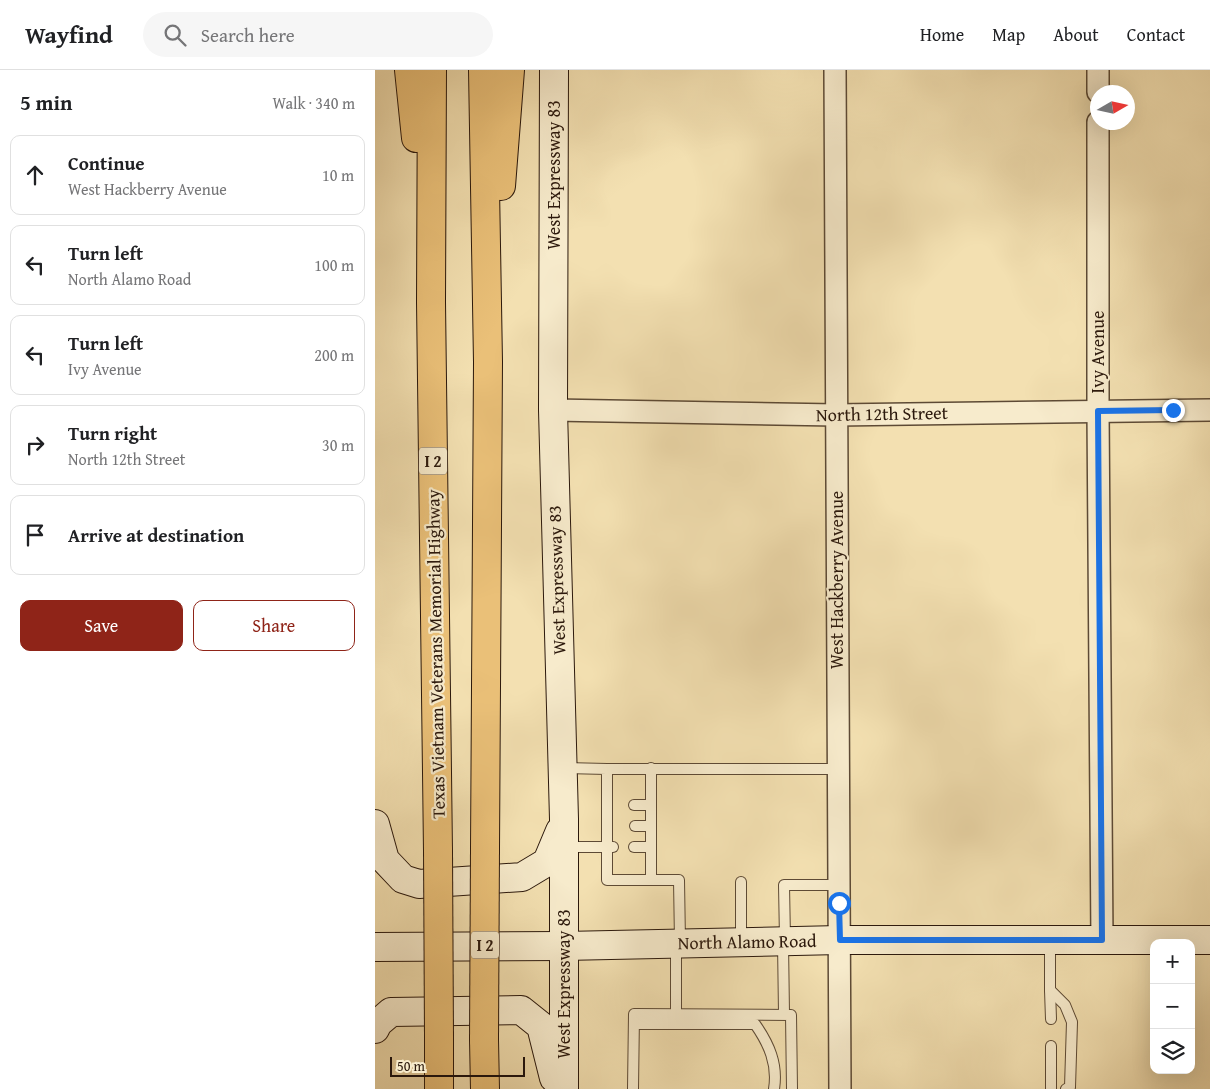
<!DOCTYPE html>
<meta charset="utf-8">
<style>
body{margin:0;font-family:"Gentium Book Plus",serif;background:#f6f6f6;color:#202124}
.controls{position:absolute;right:15px;bottom:15px;display:grid;overflow:hidden;border-radius:10px;box-shadow:0 5px 20px #0002}
.controls button{width:45px;height:45px;display:grid;place-items:center;padding:0;border:0;border-bottom:1px solid #e0e0e0;background:#fff;color:#202124;font:25px sans-serif}
.compass{position:absolute;left:715px;top:15px;width:45px;height:45px;border-radius:50%;background:#fff;box-shadow:0 5px 20px #0002;rotate:81deg}
.scale{position:absolute;left:15px;bottom:12px;width:135px;box-sizing:border-box;padding-left:5px;border:2px solid #2b180c;border-top:0;font-size:14px;line-height:18px;white-space:nowrap;color:#2b180c;-webkit-text-stroke:4px #f7ebcc;paint-order:stroke}
.stop{position:absolute;width:15px;height:15px;margin:-11px;border:4px solid #1a73e8;border-radius:50%;background:#fff}
.stop.end{background:#1a73e8;border-color:#fff;box-shadow:0 1px 5px #0008}
.list{margin:0;padding:0;list-style:none}
h2{display:flex;justify-content:space-between;align-items:center;height:65px;margin:0;padding:0 20px;font-size:21px}
h2 small{font-size:16px;font-weight:400;color:#757577}
.list li{display:grid;grid-template-columns:32px 1fr auto;gap:15px;align-items:center;box-sizing:border-box;height:80px;margin:0 10px 10px;padding:0 10px;border:1px solid #e0e0e0;border-radius:10px}
.list b{display:block;font-size:19px;white-space:nowrap}
.list p{margin:0;font-size:16px;white-space:nowrap;color:#757577}
.list em{font-size:16px;font-style:normal;color:#757577}
.actions{display:flex;gap:10px;padding:15px 20px}
.actions a{flex:1;padding:11px 0;border:1px solid #8f2418;border-radius:10px;text-align:center;font-size:18px;color:#8f2418}
.actions .main{background:#8f2418;color:#fff}
.icon{flex:none;width:28px;height:28px;fill:none;stroke:currentColor;stroke-width:2;stroke-linecap:round;stroke-linejoin:round}
.map{position:relative;flex:none;width:835px;height:1019px;overflow:hidden}
header{display:flex;align-items:center;gap:30px;box-sizing:border-box;height:70px;padding:0 25px;background:#fff;border-bottom:1px solid #e0e0e0}
header strong{font-size:24px}
nav{display:flex;gap:28px;margin-inline-start:auto;font-size:18px}
.search{width:350px;height:45px;background:#f6f6f6;display:flex;align-items:center;gap:12px;box-sizing:border-box;padding:0 18px;border-radius:28px;color:#757577;font-size:19px}
main{display:flex}
aside{flex:1;background:#fff}
.map>svg:first-child{display:block}
</style>
<header>
<strong>Wayfind</strong>
<div class="search"><svg class="icon" aria-label="search" viewBox="0 0 24 24"><circle cx="10" cy="10" r="6"/><path d="M15 15l6 6"/></svg>Search here</div>
<nav><a>Home</a><a>Map</a><a>About</a><a>Contact</a></nav>
</header>
<main>
<aside>
<h2>5 min<small>Walk · 340 m</small></h2>
<ul class="list">
<li><svg class="icon" aria-label="ahead" viewBox="0 0 24 24"><path d="M12 20V5M6 11l6-6 6 6"/></svg><div><b>Continue</b><p>West Hackberry Avenue</p></div><em>10 m</em></li>
<li><svg class="icon" aria-label="left" viewBox="0 0 24 24"><path d="M17 20v-9H6M10 6l-5 5 5 5"/></svg><div><b>Turn left</b><p>North Alamo Road</p></div><em>100 m</em></li>
<li><svg class="icon" aria-label="left" viewBox="0 0 24 24"><path d="M17 20v-9H6M10 6l-5 5 5 5"/></svg><div><b>Turn left</b><p>Ivy Avenue</p></div><em>200 m</em></li>
<li><svg class="icon" aria-label="right" viewBox="0 0 24 24"><path d="M7 20v-9h11M14 6l5 5-5 5"/></svg><div><b>Turn right</b><p>North 12th Street</p></div><em>30 m</em></li>
<li><svg class="icon" aria-label="arrive" viewBox="0 0 24 24"><path d="M6 21V4h12l-3 4 3 4H6"/></svg><div><b>Arrive at destination</b></div></li>
</ul>
<div class="actions"><a class="main">Save</a><a>Share</a></div>
</aside>
<div class="map">
<svg width="835" height="1019" viewBox="0 0 835 1019">
<rect width="100%" height="100%" fill="#f3e0b1"/>
<filter id="stains"><feTurbulence type="fractalNoise" baseFrequency=".004" numOctaves="4"/><feColorMatrix values="0 0 0 0 .2 0 0 0 0 .09 0 0 0 0 .02 0 0 0 .5 -.17"/></filter>
<radialGradient id="worn" r=".72"><stop offset=".6" stop-color="#630" stop-opacity="0"/><stop offset="1" stop-color="#630" stop-opacity=".3"/></radialGradient>
<g fill="none" stroke-linecap="round" stroke-linejoin="round">
<defs>
<g id="service">
<path d="M 190,698 L 232,699 L 232,810 L 304,810 L 305,872"/>
<path d="M 276,698 L 276,810"/>
<path d="M 232,699 L 463,699"/>
<path d="M 259,735 L 276,735"/>
<path d="M 260,756 L 276,756"/>
<path d="M 190,777 L 238,777"/>
<path d="M 259,777 L 276,777"/>
<path d="M 410,869 L 409,815 L 464,815"/>
<path d="M 366,871 L 366,812"/>
<path d="M 675,872 L 675,920 L 690,935 L 697,952 L 695,1017 L 691,1019"/>
<path d="M 408,873 L 409,944"/>
<path d="M 675,920 L 676,949"/>
<path d="M 301,944 L 301,875"/>
<path d="M 259,954 L 380,954 C 394,974 403,994 399,1019"/>
<path d="M 258,1019 L 259,944 L 416,945 L 417,1019"/>
<path d="M 676,1019 L 676,976"/>
</g>
<g id="minor">
<path d="M 460,0 L 465,1019"/>
<path d="M 723,22 L 723,0"/>
<path d="M 723,52 L 723,341 L 727,871"/>
<path d="M 178,340 L 461,345 L 835,340"/>
</g>
<g id="secondary">
<path d="M 179,0 L 178,340 L 189,749 L 189,1019"/>
<path d="M 0,754 L 10,790 L 28,809 L 44,814 L 147,807 L 172,792 L 185,761"/>
<path d="M 0,877 L 189,876 L 465,870 L 835,870"/>
<path d="M 0,959 L 3,953 L 16,942 L 146,940 L 166,956 L 179,1008"/>
</g>
<g id="motorway">
<path d="M 34,0 L 41,68"/>
<path d="M 57,0 L 56,232 L 63,781"/>
<path d="M 108,0 L 113,292 L 110,779"/>
<path d="M 126,116 L 135,0"/>
<path d="M 109,970 L 110,1019"/>
<path d="M 64,1019 L 64,967"/>
</g>
</defs>
<use href="#service" stroke="#5d4a35" stroke-width="12"/>
<use href="#minor" stroke="#5d4a35" stroke-width="24"/>
<use href="#secondary" stroke="#2b180c" stroke-width="30"/>
<use href="#motorway" stroke="#2b180c" stroke-width="30"/>
<use href="#service" stroke="#f7ebcc" stroke-width="10"/>
<use href="#minor" stroke="#f7ebcc" stroke-width="21"/>
<use href="#secondary" stroke="#f7ebcc" stroke-width="28"/>
<use href="#motorway" stroke="#eac078" stroke-width="28"/>
<defs>
<g id="motorway-bridge">
<path d="M 63,781 L 64,967"/>
<path d="M 109,970 L 110,779"/>
</g>
</defs>
<use href="#motorway-bridge" stroke="#2b180c" stroke-width="30" stroke-linecap="butt"/>
<use href="#motorway-bridge" stroke="#eac078" stroke-width="28"/>
</g>
<g fill="none" stroke-linecap="round" stroke-linejoin="round">
<path stroke="#1a73e8" stroke-width="6" d="M 464,833 L 465,870 L 727,870 L 723,341 L 798,340"/>
</g>
<g text-anchor="middle" stroke-width="4.5" stroke-linejoin="round" paint-order="stroke">
<g fill="#f7ebcc" stroke="#685746" stroke-width="1">
<rect x="44" y="377.5" width="28" height="27" rx="4"/>
<rect x="96" y="861.5" width="28" height="27" rx="4"/>
</g>
<g font-size="16" font-weight="bold" fill="#2b180c">
<text x="58" y="397">I 2</text>
<text x="110" y="881">I 2</text>
</g>
<g font-size="18" fill="#2b180c" stroke="#f7ebcc">
<text transform="translate(179 105) rotate(-90)" y="6">West Expressway 83</text>
<text transform="translate(723 282) rotate(-90)" y="6">Ivy Avenue</text>
<text transform="translate(507 344) rotate(-1)" y="6">North 12th Street</text>
<text transform="translate(182 510) rotate(-92)" y="6">West Expressway 83</text>
<text transform="translate(462 510) rotate(-90)" y="6">West Hackberry Avenue</text>
<text transform="translate(61 584) rotate(-91)" y="6">Texas Vietnam Veterans Memorial Highway</text>
<text transform="translate(372 872) rotate(-1)" y="6">North Alamo Road</text>
<text transform="translate(189 914) rotate(-90)" y="6">West Expressway 83</text>
</g>
</g>
<rect width="100%" height="100%" filter="url(#stains)"/>
<rect width="100%" height="100%" fill="url(#worn)"/>
</svg>
<div class="controls">
<button>+</button>
<button>−</button>
<button><svg class="icon" aria-label="layers" viewBox="0 0 24 24"><path d="M12 4l9 5-9 5-9-5zM3 14l9 5 9-5"/></svg></button>
</div>
<svg class="compass" viewBox="-18 -18 36 36"><path d="M0-13l5 13h-10z" fill="#e53935"/><path d="M0 13l5-13h-10z" fill="#757577"/></svg>
<div class="scale">50 m</div>
<div class="stop" style="left:464px;top:833px"></div>
<div class="stop end" style="left:798px;top:340px"></div>
</div>
</main>
